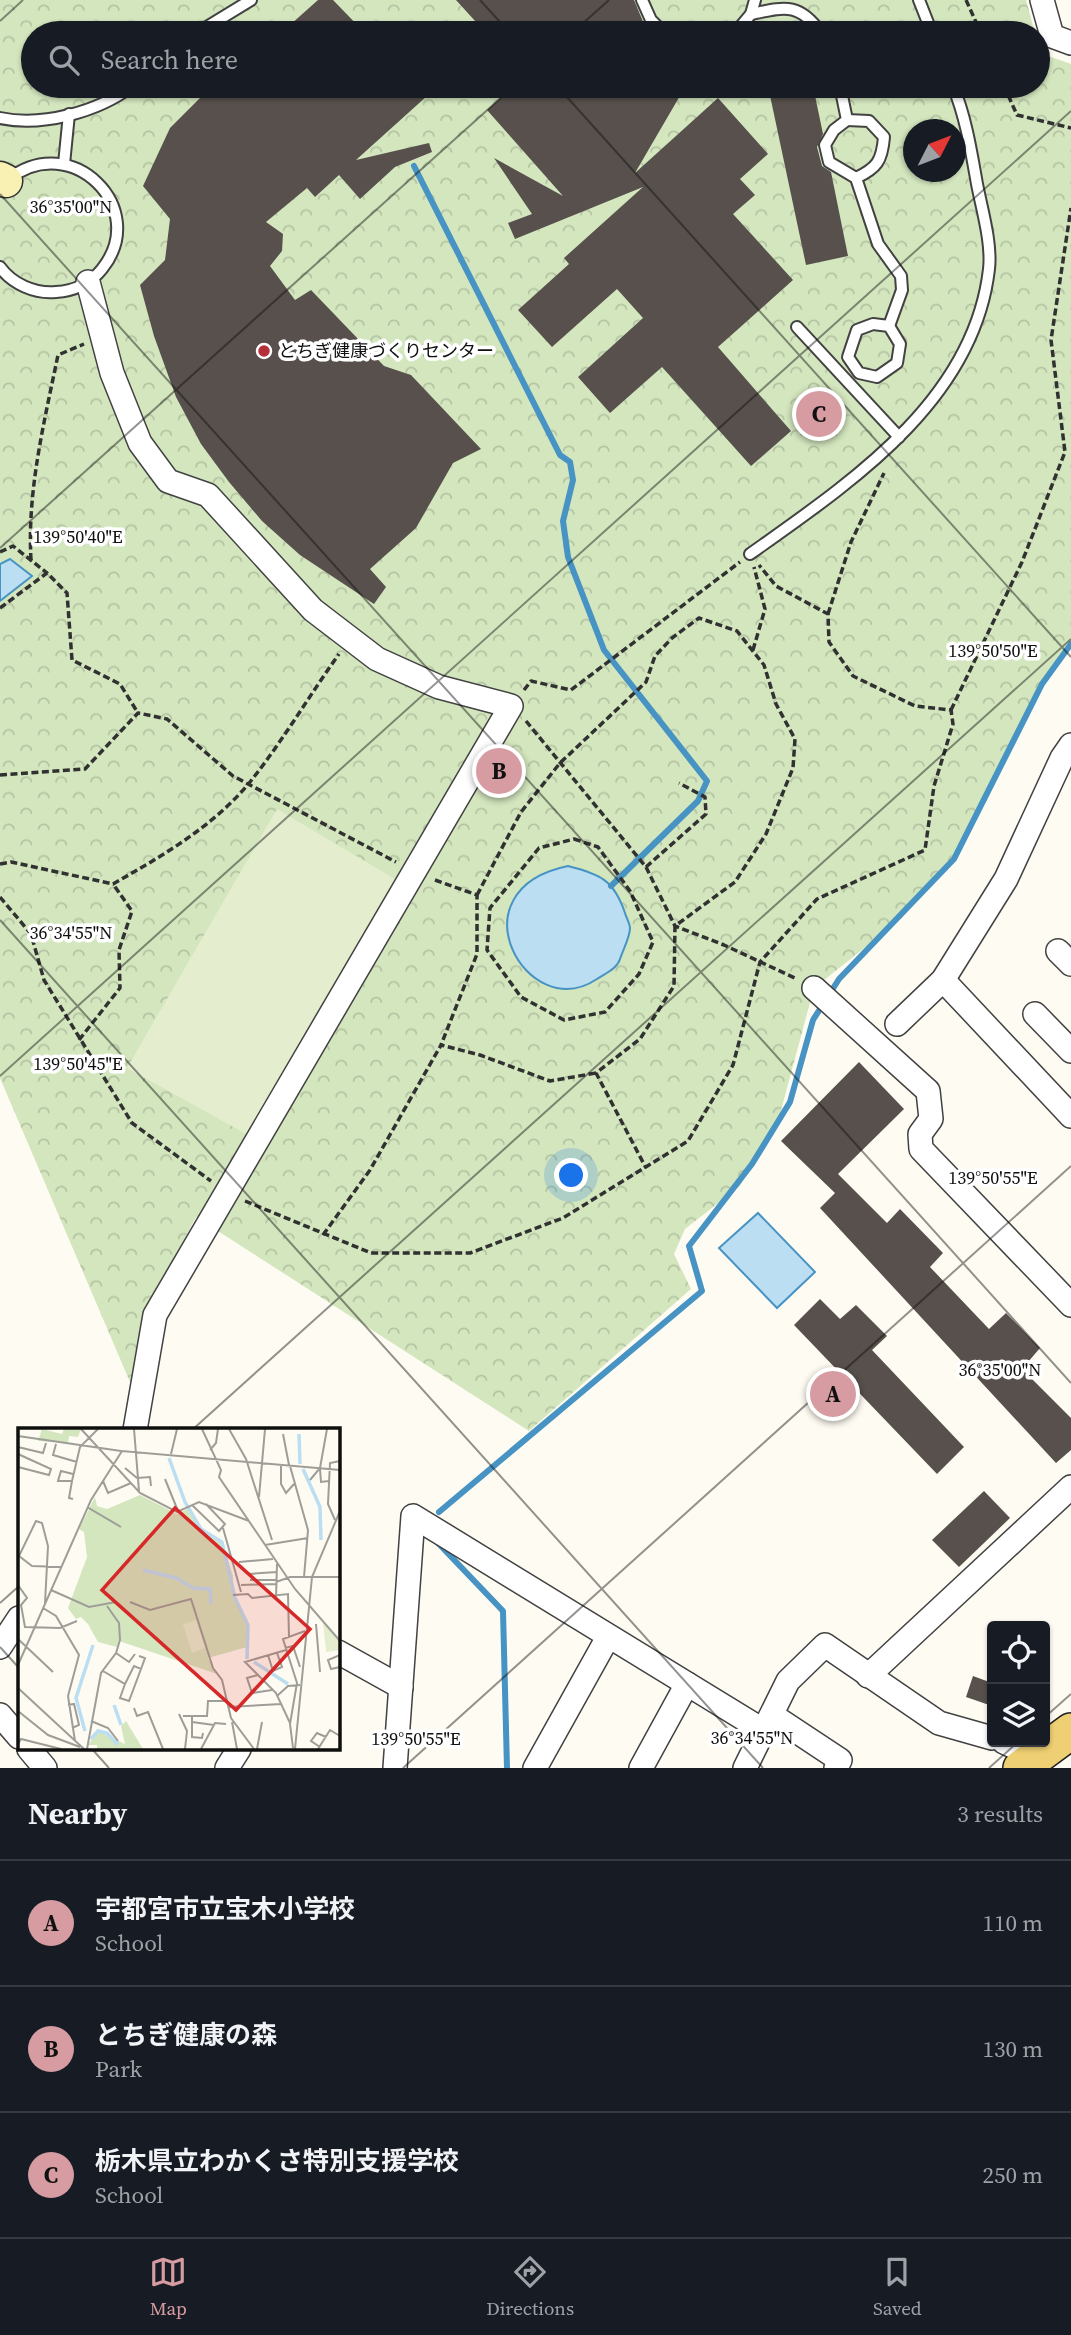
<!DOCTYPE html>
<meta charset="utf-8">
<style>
body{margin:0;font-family:"Source Serif 4","Noto Sans JP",serif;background:#242831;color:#f1f3f6}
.controls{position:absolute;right:21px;bottom:21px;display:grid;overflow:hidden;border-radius:7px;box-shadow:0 2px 5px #0004}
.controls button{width:63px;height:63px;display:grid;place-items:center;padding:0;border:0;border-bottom:2px solid #363941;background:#171b24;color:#f1f3f6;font:35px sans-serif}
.compass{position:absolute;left:903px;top:119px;width:63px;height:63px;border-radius:50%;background:#171b24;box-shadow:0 2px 5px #0004;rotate:48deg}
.you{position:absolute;left:572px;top:1176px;width:24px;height:24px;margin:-18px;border:5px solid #fff;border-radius:50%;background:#1a73e8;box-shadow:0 0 0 10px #1a73e833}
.badge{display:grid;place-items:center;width:46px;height:46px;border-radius:50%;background:#d69ca1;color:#111;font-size:23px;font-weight:700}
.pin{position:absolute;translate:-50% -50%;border:4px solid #fff;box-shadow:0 2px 7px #0006}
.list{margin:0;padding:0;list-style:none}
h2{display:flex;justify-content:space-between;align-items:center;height:91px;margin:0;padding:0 28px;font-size:30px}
h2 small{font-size:23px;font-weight:400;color:#9ea1a6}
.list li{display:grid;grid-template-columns:46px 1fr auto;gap:21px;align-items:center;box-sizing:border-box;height:126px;padding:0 28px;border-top:2px solid #363941}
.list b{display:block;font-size:26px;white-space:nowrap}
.list p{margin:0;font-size:23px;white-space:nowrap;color:#9ea1a6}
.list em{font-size:23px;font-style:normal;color:#9ea1a6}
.icon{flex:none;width:38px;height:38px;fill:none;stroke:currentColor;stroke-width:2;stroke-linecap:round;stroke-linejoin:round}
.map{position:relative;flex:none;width:1071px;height:1768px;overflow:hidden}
.search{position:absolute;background:#171b24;box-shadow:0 2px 5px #0004;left:21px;right:21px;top:21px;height:77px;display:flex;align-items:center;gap:18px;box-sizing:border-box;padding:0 24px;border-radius:38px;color:#9ea1a6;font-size:26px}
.sheet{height:469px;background:#171b24}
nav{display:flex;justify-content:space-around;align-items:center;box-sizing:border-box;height:98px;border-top:2px solid #363941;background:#171b24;font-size:19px;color:#9ea1a6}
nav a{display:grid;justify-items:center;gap:4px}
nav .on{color:#d69ca1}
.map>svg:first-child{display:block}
</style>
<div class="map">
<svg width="1071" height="1768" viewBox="0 0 1071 1768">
<defs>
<pattern id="park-crowns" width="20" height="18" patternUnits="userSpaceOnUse" patternTransform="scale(1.75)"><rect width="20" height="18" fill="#d3e6be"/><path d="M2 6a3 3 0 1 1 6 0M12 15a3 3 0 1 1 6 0" fill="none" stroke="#b4c4a2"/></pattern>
</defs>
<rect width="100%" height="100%" fill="#fefcf2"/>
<path fill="url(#park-crowns)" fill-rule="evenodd" d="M 0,0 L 1026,0 L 1035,33 L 33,33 L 33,86 L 1038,86 L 1038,45 L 1040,53 L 1071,64 L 1071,644 L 1042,684 L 954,859 L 901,919 L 814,988 L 780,1114 L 740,1186 L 685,1229 L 674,1254 L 691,1289 L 529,1431 L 196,1217 L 144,1314 L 133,1389 L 0,1078 ZM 914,130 L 956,130 L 956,172 L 914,172 Z"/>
<path fill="#e4eecf" d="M 277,809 L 395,879 L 248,1135 L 127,1068 Z"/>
<g fill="#bbdef2" stroke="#4793c3" stroke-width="2">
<path d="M 10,559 L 32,576 L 0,601 L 0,564 Z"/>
<path d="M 568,866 C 600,874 614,880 625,913 C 626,917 630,924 630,928 C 630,937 623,950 620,959 C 617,969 606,973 597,979 C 527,1026 451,890 568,866 Z"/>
<path d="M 758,1213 L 815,1272 L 777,1308 L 719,1248 Z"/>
</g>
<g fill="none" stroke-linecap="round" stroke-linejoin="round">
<g stroke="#4793c3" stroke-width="6">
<path d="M 414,166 L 560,455 L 570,462 L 573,480 L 563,521 L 568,557 L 604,650 L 707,781 L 698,801 L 611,886"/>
<path d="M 439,1512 L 702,1291 L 689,1246 L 752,1164 L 790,1102 L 813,1020 L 839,979 L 954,859 L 1042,684 L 1071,644"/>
<path d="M 438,1543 L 503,1611 L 507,1768"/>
</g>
</g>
<g fill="#57504c">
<path d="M 318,0 L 333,0 L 365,33 L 281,33 Z"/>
<path d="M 456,0 L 634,0 L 644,24 L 653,33 L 486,33 Z"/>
<path d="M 212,86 L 417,86 L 427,96 L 356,160 L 429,143 L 432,152 L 395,167 L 360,199 L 339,175 L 315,197 L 307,188 L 266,222 L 283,234 L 282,251 L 270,266 L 295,300 L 311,290 L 384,366 L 411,375 L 481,449 L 453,463 L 416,528 L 370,569 L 386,587 L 374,604 L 300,555 L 262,521 L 229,482 L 201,444 L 176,397 L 154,336 L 140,285 L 165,260 L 170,219 L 143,186 L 170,128 Z"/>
<path d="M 514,86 L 671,86 L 681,94 L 635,173 L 718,98 L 768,154 L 740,179 L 755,195 L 733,214 L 793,280 L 718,347 L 791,431 L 751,466 L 662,367 L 610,413 L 578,377 L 643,318 L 617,289 L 552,347 L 518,310 L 569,264 L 564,258 L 643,187 L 515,239 L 508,223 L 532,214 L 494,158 L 563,196 L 487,110 Z"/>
<path d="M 768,86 L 813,86 L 823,134 L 817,147 L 822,166 L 831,172 L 848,256 L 806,265 Z"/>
<path d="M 859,1062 L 904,1109 L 838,1174 L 887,1223 L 900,1209 L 943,1253 L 930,1267 L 989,1329 L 1006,1313 L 1040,1348 L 1022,1369 L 1071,1418 L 1071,1450 L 1056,1463 L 820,1208 L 835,1193 L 781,1141 Z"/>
<path d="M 820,1299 L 840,1319 L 856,1305 L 887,1336 L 872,1350 L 964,1447 L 937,1474 L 794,1325 Z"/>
<path d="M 984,1491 L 1010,1518 L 959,1567 L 932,1540 Z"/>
<path d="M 973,1676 L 992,1683 L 992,1706 L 966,1697 Z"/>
</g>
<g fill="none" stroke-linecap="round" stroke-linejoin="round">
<defs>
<g id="lane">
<path d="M 642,0 L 651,20 L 664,33"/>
<path d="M 919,0 L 932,33"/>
<path d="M 751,14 C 785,7 799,2 821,33"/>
<path d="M 197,33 L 251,0"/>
<path d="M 735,33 L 751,14 L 755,0"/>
<path d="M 840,86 L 847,120 L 834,130 L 825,145 L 829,162 L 856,178 L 878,244 L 901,276 L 902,290 L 889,326"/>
<path d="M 0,118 C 42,127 98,112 132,86"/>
<path d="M 847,120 L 869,121 L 884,137 C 882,161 877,168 856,178"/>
<path d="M 64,164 L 69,114"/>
<path d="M 0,267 C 12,284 35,294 56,292 C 74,291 91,283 102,269 C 151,208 71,130 9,179"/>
<path d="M 873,324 L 889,326 L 900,344 L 897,363 L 877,377 L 859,373 L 848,357 L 857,330 Z"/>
<path d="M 797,327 L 899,437"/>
<path d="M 750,554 C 850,483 974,401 989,269 C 992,243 982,210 977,184 C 971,150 966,118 953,86"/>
</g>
<g id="street">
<path d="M 1042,0 L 1052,36 L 1071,43"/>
<path d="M 88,282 L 112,373 L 140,443 L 168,481 L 208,495 L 313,610 L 377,659 L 439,687 L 511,706 L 155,1315 L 135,1430"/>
<path d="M 1058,951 L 1071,964"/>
<path d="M 943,980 L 1071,1116"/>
<path d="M 814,988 L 928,1091 L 931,1119 L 920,1134 L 921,1149 L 1071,1305"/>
<path d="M 1035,1014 L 1071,1051"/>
<path d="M 897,1024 L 943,980 L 1006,879 L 1062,758 L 1071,745"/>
<path d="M 0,1647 L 19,1618"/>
<path d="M 338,1652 L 401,1687"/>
<path d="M 868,1676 L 1071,1487"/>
<path d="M 0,1715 L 19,1737"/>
<path d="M 772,1715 L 840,1760 L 836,1768"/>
<path d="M 1004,1742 L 1036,1757"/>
<path d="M 29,1749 L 45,1768"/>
<path d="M 227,1768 L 239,1749"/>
<path d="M 395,1768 L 413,1516 L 764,1731"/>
<path d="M 535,1768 L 608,1637"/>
<path d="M 641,1768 L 687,1684"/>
<path d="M 745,1768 L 788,1681 L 825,1645 L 939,1723 L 992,1738"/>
</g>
<path id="secondary" d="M 0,178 L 6,181"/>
<path id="primary" d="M 1021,1768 L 1071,1731"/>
</defs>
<use href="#lane" stroke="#424242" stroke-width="14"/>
<use href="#street" stroke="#424242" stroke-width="26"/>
<use href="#secondary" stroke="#313131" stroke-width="35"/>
<use href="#primary" stroke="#202020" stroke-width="38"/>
<g stroke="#313131" stroke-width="3.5" stroke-dasharray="7 3.5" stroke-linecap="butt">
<path d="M 966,0 L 981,33"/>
<path d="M 1004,86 L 1017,115 L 1071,128"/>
<path d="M 0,552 L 13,546 L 47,573"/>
<path d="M 31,560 C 27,491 44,423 58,355 L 84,344"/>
<path d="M 0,608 L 47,573 L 67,593 L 72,660 L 120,684 L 138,713"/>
<path d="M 828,614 L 851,542 L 884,473"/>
<path d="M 753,650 L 765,609 L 754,567"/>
<path d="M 524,690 L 531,681 L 571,690 L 740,562"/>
<path d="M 951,710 L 1022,562 L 1065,452 L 1051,340 L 1071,208"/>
<path d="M 526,721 L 646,867 L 675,926 L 724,945 L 797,979"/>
<path d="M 0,775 L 85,769 L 138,713 L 167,719 L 233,776 L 396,862"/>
<path d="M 574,839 L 598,847 L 630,891 L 653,942 L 639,974 L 605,1012 L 564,1020 L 521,997 L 487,950 L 490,908 L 539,848 Z"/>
<path d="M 0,864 L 11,862 L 113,884 C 162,856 214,826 250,782 C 282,742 309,696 339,654"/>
<path d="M 646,867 L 706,814 L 705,797 L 679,783"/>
<path d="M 435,880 L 477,895 L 477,954 L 441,1045"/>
<path d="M 477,895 L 521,812 L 560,763 L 646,682 L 655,656 L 672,638 L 699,618 L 737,631 L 764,665 L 776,704 L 795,739 L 793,768 L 766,834 L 735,882 L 675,926 L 674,986 L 640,1039 L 596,1073 L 646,1168"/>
<path d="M 0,897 L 31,934 L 44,980 L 132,1123 L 211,1181"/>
<path d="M 79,1040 L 120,988 L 119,950 L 132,911 L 113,884"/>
<path d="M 245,1201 L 371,1253 L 470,1253 L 563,1218 L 688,1141 L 733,1065 L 760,962 L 817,899 L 925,850 L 934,786 L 953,724 L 951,710 L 915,706 L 853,676 L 829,642 L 828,614 L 776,586 L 759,565"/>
<path d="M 323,1235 L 370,1170 L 441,1045 L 480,1055 L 550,1081 L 596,1073"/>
</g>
<use href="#lane" stroke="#fff" stroke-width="10"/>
<use href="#street" stroke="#fff" stroke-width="23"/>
<use href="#secondary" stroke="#f9f0b3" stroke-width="32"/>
<use href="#primary" stroke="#eecf73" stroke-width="35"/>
</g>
<path fill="none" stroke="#0f0f0f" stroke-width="2" stroke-opacity="0.45" d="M 480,0 L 510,33M 0,21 L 23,0M 572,33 L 609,0M 557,86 L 1071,657M 0,194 L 1071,1383M 0,548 L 514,86M 0,920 L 763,1768M 0,1076 L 1071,111M 192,1430 L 1071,639M 0,1603 L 19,1586M 0,1647 L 19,1668M 1045,1717 L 1071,1694M 92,1749 L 109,1768M 403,1768 L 1071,1166M 989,1768 L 1018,1742"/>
<circle fill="#b53139" stroke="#fff" stroke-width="2.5" cx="264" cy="351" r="7"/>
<g text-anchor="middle" stroke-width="7" stroke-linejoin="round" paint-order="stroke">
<g font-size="18" fill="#0f0f0f" stroke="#fff" text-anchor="start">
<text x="278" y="357">とちぎ健康づくりセンター</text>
</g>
</g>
<g transform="translate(18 1428)">
<rect width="322" height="322" fill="#fefcf2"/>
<path d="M 24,1 L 44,6 L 46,1 L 63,1 L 60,9 L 51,8 L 50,15 L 20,13 Z" fill="#d3e6be"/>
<path d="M 122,67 L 159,86 L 169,81 L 183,100 L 204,114 L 215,148 L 215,167 L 229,197 L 229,219 L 190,230 L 199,246 L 101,213 L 99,219 L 80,214 L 70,196 L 63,189 L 58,191 L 50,180 L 69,129 L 66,104 L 61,101 L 77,69 L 79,78 L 89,81 ZM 108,293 L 125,321 L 79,321 L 79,317 L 70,317 L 80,303 L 107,316 L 103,298 Z" fill="#d3e6be"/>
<path d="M 178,192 L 187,220 L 174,225 L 165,196 ZM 305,194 L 322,215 L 322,222 L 308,224 Z" fill="#e4eecf"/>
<path fill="none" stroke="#bbdef2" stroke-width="3.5" d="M 281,6 L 282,36M 151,30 L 167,74 L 183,101 L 204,114 L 217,170 L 230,197 L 229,231M 285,41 L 302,79 L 303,112M 125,142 L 158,150 L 175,160 L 192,161 L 193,176M 236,234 L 270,256M 96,277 L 103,297M 67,303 L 58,270 L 75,217M 73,311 L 80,303 L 89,305 L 100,317"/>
<path fill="none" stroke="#9e9d97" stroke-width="2" d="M 63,1 L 122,65 L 159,84 L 181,74 L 231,93M 116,1 L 121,63M 184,1 L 203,42 L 201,49 L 277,161 L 322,213M 211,1 L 228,31 L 254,112M 265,6 L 271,37M 0,8 L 103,23M 38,16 L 35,27 L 59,34M 0,19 L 25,25 L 28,15M 192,22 L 198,15 L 200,1M 0,26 L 33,41 L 31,47 L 0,39M 153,26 L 159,1M 263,37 L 263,56 L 268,65 L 276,56M 272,38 L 290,102 L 286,149M 107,40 L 119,50 L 132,49 L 133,58M 302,41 L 303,54 L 311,53M 55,46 L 43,43 L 40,53 L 54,53 L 62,19 L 80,1M 147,51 L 160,83M 292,52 L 302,40 L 309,1M 54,53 L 51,70 L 55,71M 85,53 L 90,65 L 113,55M 241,69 L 247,1M 174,77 L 201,103 L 207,96 L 188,76M 69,79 L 103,99M 317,92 L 310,76 L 312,35 L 322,33M 205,100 L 223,164M 247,117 L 290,110M 1,128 L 18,93 L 24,95 L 30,118 L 27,175M 1,128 L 14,138 L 43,139M 221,134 L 255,131M 229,146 L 259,144M 232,152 L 259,152M 258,154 L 272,149 L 322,149M 0,157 L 9,170 L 3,177 L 7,199 L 42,200 L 59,193M 223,157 L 258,156M 33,162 L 71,179 L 98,174M 215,167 L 230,166 L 234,170 L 270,166 L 271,210M 258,170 L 259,136M 112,174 L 132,182 L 173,171 L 195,240 L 204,252 L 213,290 L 236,321M 25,180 L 38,188 L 61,227 L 50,268 L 57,313M 298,196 L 302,244M 0,211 L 35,244M 267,220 L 275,218 L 282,239M 268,222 L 227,234 L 258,265 L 272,295M 98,225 L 111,234 L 117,226M 250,227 L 255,243 L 264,239 L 259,225M 322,227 L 310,232 L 313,241 L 322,239M 0,237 L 73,72 L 104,23 L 322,42M 85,243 L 107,256 L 116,238 L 123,241 L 127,230 L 121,228M 240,247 L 229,250 L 234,265 L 254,262M 107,256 L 102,270 L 111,273 L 123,241M 0,260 L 66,321M 259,268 L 270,258 L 282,257M 50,277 L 56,276 L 61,297 L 54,300M 210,279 L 263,276M 116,280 L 119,288 L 130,284 L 145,321M 0,283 L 30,307 L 62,319M 161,286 L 169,303 L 167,321M 165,288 L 189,288 L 190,273 L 209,273M 174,288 L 174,309 L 184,310 L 185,305M 73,293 L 90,300 L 100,313M 174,294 L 196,297M 214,294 L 219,321M 0,316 L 3,311 L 43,321M 302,319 L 293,313 L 299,305 L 308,309M 275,320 L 272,296 L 279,255 L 265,211 L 287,203M 69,321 L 83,245 L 98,225 L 102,212 L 101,195 L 89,178M 183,321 L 197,295 L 208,296M 239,321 L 244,294M 277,321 L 294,149 L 322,83M 300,321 L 312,302 L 322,308"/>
<path fill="#d62828" fill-opacity="0.15" stroke="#d62828" stroke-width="3.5" d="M 157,80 L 292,201 L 218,282 L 84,162 Z"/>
<rect width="322" height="322" fill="none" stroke="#0f0f0f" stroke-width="3.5"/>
</g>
<g font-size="18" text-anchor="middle" fill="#0f0f0f" stroke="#fff" stroke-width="7" stroke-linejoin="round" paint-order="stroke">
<text x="71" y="213">36°35'00"N</text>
<text x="78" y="543">139°50'40"E</text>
<text x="993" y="657">139°50'50"E</text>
<text x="71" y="939">36°34'55"N</text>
<text x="78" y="1070">139°50'45"E</text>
<text x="993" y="1184">139°50'55"E</text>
<text x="1000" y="1376">36°35'00"N</text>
<text x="752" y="1744">36°34'55"N</text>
<text x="416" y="1745">139°50'55"E</text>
</g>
</svg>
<div class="controls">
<button><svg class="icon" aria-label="locate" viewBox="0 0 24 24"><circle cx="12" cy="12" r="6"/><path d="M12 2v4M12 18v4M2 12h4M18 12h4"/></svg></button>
<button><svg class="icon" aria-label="layers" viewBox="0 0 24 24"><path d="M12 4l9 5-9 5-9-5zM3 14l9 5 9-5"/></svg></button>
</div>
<svg class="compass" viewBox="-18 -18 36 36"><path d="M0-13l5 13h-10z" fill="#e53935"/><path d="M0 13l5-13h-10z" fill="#9ea1a6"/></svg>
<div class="you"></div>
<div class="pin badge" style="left:833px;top:1394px">A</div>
<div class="pin badge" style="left:499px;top:771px">B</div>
<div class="pin badge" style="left:819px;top:414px">C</div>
<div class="search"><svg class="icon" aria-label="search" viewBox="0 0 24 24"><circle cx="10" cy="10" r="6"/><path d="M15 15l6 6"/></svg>Search here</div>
</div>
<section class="sheet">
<h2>Nearby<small>3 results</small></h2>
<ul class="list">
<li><span class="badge">A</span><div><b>宇都宮市立宝木小学校</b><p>School</p></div><em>110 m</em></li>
<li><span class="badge">B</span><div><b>とちぎ健康の森</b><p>Park</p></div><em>130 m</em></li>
<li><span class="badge">C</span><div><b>栃木県立わかくさ特別支援学校</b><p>School</p></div><em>250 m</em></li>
</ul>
</section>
<nav>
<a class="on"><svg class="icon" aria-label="map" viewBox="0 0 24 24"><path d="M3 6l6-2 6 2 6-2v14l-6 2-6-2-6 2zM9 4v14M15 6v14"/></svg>Map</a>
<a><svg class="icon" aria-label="directions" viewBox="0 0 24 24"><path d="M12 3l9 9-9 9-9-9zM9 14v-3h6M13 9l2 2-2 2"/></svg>Directions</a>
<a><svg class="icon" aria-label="saved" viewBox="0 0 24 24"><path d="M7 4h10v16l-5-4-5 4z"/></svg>Saved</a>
</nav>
